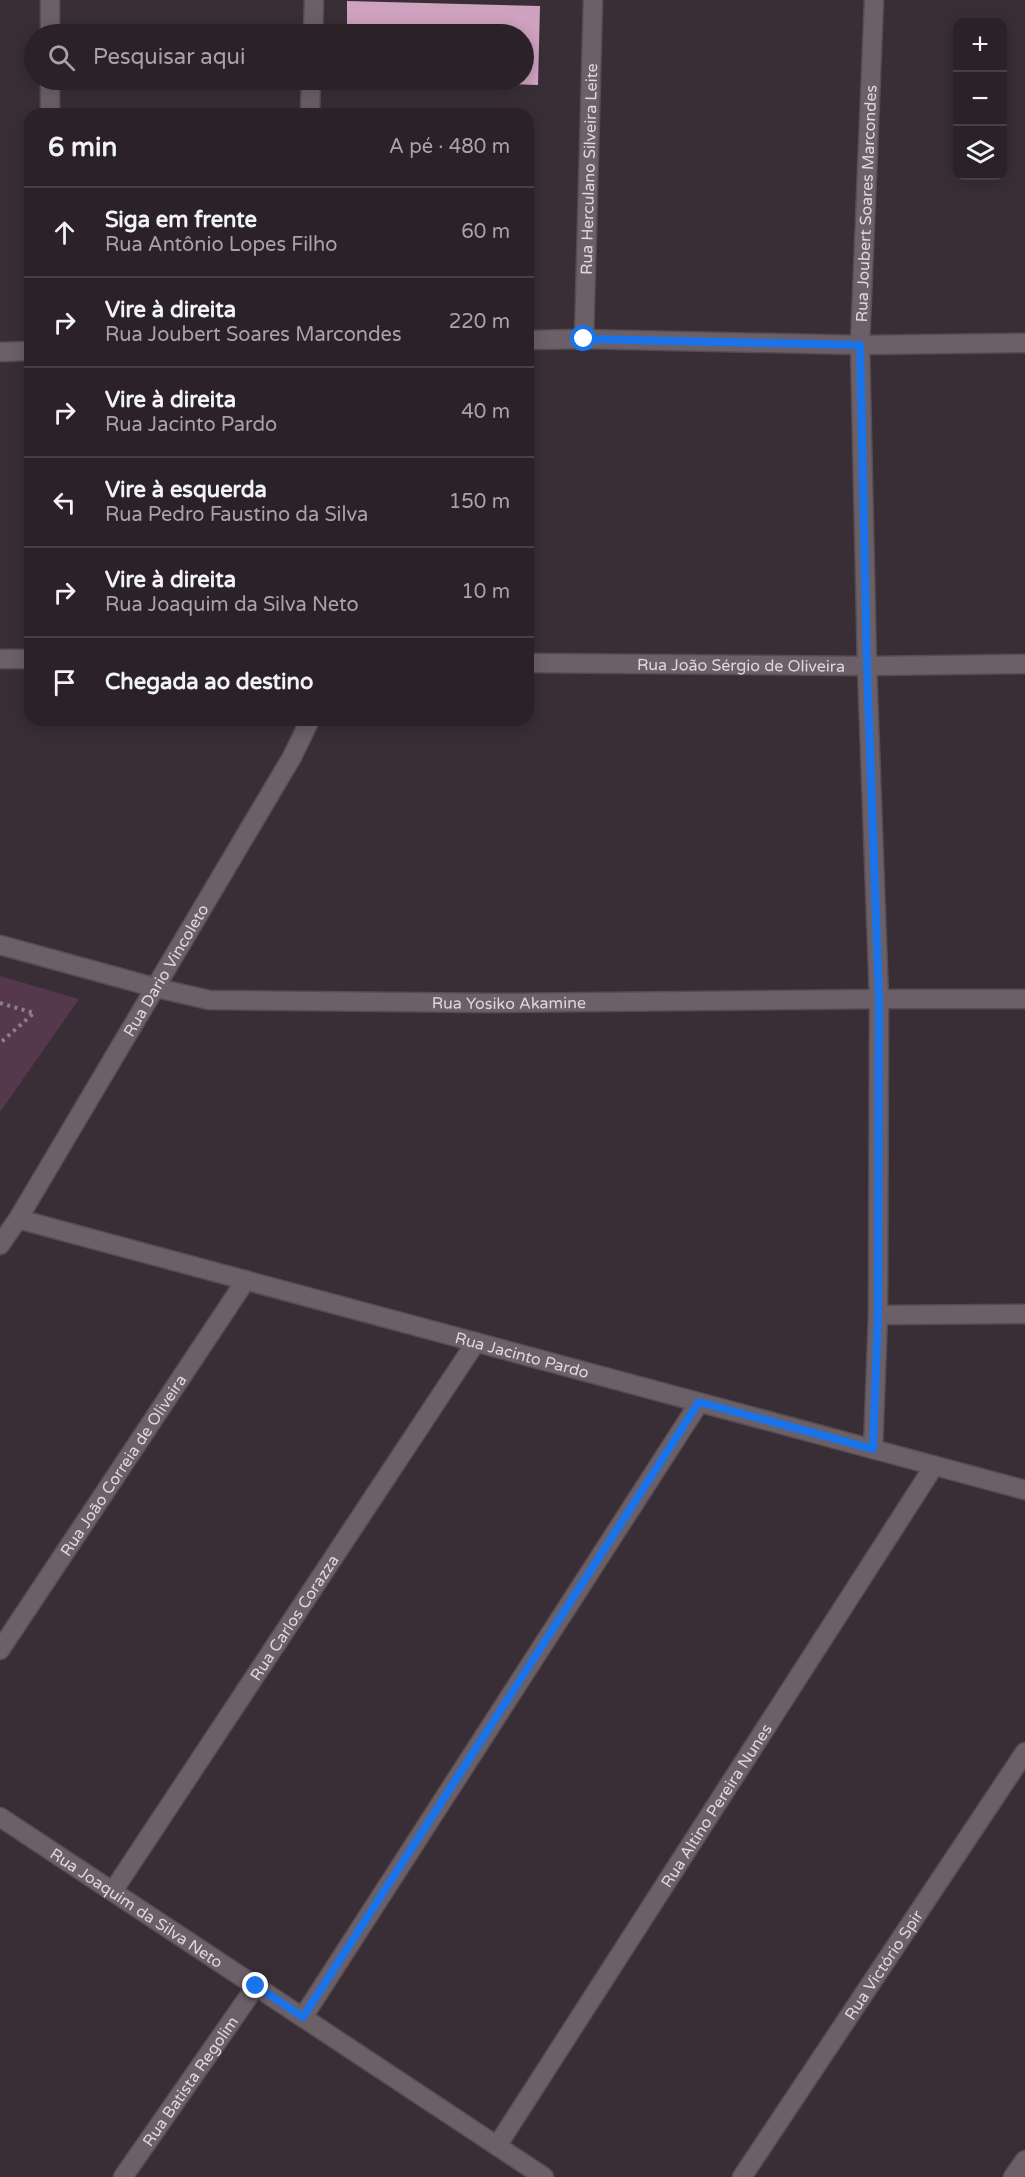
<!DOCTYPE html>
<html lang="pt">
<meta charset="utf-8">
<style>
body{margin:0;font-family:"Varela Round",sans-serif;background:#332a30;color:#f1f3f6}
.controls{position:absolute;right:18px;top:18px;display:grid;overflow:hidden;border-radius:12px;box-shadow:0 3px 15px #0003}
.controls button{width:54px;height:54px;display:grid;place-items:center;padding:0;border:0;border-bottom:2px solid #473f45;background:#2b2228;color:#f1f3f6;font:30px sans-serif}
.stop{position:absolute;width:18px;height:18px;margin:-14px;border:4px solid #1a73e8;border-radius:50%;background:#fff}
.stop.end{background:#1a73e8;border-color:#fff;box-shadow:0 2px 6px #0008}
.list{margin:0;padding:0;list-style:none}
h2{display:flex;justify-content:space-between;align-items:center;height:78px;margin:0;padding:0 24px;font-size:26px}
h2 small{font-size:20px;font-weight:400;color:#a6a4a8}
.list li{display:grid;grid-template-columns:39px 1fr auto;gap:18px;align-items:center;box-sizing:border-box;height:90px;padding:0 24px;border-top:2px solid #473f45}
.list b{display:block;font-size:22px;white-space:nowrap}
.list p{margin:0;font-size:20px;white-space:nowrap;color:#a6a4a8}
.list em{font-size:20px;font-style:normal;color:#a6a4a8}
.icon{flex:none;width:33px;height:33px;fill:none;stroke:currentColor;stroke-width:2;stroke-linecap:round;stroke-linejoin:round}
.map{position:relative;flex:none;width:1025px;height:2177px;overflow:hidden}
.search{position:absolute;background:#2b2228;box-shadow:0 3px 15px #0003;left:24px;top:24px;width:510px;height:66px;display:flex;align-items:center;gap:15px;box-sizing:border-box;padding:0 21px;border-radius:33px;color:#a6a4a8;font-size:22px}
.panel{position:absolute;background:#2b2228;box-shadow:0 3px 15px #0003;left:24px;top:108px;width:510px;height:618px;border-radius:18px}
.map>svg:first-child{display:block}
</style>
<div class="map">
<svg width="1025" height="2177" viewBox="0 0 1025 2177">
<rect width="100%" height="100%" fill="#392e36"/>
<path fill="#56384d" d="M 0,976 L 79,999 L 0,1112 Z"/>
<path fill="#cfa3c0" d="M 347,1 L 540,6 L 538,85 L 404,81 L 404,80 L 524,80 L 524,34 L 347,34 Z"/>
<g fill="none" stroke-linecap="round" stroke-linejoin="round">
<defs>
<g id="minor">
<path d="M 50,34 L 50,0"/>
<path d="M 313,34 L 314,0"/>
<path d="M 50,114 L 50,80"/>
<path d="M 310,114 L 311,80"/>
<path id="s1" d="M 584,339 L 593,0"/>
<path d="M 528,340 L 584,339 L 860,345 L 1025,343"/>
<path d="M 0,352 L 30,351"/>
<path d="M 0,659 L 30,659"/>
<path id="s2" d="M 528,663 L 867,666 L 1025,664"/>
<path id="s3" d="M 0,945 L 157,988 L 209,1000 L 496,1003 L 879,999 L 1025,999"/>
<path id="s4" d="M 18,1219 L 1025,1490"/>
<path id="s5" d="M 0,1245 L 18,1219 L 292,757 L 310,720"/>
<path d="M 878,1315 L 1025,1314"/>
<path id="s6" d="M 873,1449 L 878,1315 L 879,999 L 867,666 L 860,345 L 874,0"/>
<path id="s7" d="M 0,1650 L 246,1280"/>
<path id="s8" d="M 0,1817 L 544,2177"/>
<path id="s9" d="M 113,1891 L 476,1342"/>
<path d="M 303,2017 L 699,1403"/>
<path id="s10" d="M 497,2146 L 934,1466"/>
<path id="s11" d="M 123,2177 L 256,1986"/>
<path id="s12" d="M 742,2177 L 1025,1752"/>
<path d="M 1013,2177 L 1025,2160"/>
</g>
</defs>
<use href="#minor" stroke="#554d52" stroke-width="21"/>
<path stroke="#8a8187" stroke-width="4" stroke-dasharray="3 4.5" stroke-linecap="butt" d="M 0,1003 L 34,1013 L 0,1043"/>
<use href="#minor" stroke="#6c6068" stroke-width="18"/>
</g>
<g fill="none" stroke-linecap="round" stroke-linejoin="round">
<path stroke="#1a73e8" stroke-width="8" d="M 256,1986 L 303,2017 L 699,1402 L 873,1449 L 878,1315 L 879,999 L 867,666 L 860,345 L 584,339"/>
</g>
<g text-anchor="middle" stroke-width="6" stroke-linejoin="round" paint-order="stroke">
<g font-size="16" fill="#ded7db" stroke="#392e36">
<text dy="6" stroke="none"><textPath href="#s1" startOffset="170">Rua Herculano Silveira Leite</textPath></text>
<text dy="6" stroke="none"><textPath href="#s6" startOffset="1246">Rua Joubert Soares Marcondes</textPath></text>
<text dy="6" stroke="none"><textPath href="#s2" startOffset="213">Rua João Sérgio de Oliveira</textPath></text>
<text dy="6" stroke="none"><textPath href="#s5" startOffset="321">Rua Dario Vincoleto</textPath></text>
<text dy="6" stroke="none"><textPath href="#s3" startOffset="516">Rua Yosiko Akamine</textPath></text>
<text dy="6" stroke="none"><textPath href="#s4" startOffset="522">Rua Jacinto Pardo</textPath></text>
<text dy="6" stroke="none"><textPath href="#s7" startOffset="222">Rua João Correia de Oliveira</textPath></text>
<text dy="6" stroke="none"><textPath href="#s9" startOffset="328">Rua Carlos Corazza</textPath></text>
<text dy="6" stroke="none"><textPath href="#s10" startOffset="405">Rua Altino Pereira Nunes</textPath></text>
<text dy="6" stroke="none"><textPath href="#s8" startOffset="164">Rua Joaquim da Silva Neto</textPath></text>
<text dy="6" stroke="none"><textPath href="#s12" startOffset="255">Rua Victório Spir</textPath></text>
<text dy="6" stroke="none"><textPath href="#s11" startOffset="117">Rua Batista Regolim</textPath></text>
</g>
</g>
</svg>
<div class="controls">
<button>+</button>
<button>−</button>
<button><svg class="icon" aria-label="layers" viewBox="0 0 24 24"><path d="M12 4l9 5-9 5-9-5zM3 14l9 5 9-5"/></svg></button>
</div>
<div class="stop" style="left:584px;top:339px"></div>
<div class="stop end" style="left:256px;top:1986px"></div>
<div class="search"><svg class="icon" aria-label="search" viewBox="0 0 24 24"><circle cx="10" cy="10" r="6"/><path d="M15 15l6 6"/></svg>Pesquisar aqui</div>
<section class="panel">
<h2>6 min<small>A pé · 480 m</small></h2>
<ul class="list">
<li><svg class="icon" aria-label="ahead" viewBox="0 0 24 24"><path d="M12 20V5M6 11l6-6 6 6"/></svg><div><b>Siga em frente</b><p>Rua Antônio Lopes Filho</p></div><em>60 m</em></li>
<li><svg class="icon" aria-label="right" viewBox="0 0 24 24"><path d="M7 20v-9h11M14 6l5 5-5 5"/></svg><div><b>Vire à direita</b><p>Rua Joubert Soares Marcondes</p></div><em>220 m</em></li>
<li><svg class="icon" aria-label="right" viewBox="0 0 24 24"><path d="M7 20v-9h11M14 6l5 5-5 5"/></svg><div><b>Vire à direita</b><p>Rua Jacinto Pardo</p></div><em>40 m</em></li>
<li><svg class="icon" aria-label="left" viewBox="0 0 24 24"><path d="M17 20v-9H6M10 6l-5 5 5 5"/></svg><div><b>Vire à esquerda</b><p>Rua Pedro Faustino da Silva</p></div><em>150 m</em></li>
<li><svg class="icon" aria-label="right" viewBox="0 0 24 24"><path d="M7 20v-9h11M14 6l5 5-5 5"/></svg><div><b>Vire à direita</b><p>Rua Joaquim da Silva Neto</p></div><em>10 m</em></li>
<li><svg class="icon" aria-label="arrive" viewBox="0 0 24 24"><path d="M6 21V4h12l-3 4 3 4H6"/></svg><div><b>Chegada ao destino</b></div></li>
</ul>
</section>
</div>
